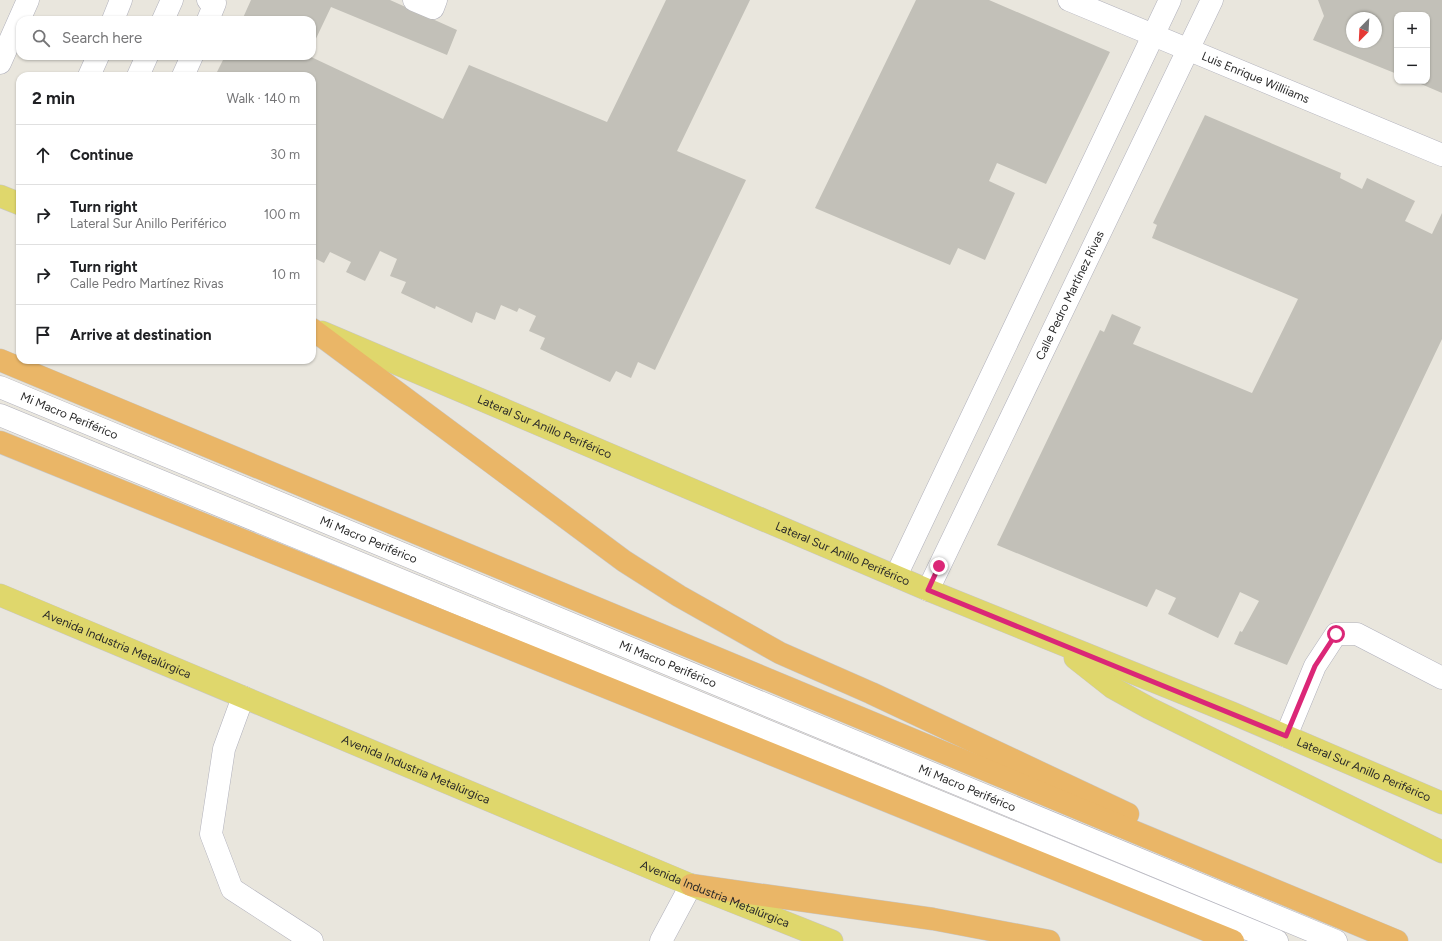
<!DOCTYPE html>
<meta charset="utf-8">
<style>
body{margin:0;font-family:Figtree,sans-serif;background:#f2f2f2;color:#202124}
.controls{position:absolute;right:12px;top:12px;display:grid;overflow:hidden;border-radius:8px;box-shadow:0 1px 3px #0004}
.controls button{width:36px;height:36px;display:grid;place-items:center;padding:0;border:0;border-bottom:1px solid #e0e0e0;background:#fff;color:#202124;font:20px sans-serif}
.compass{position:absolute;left:1346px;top:12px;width:36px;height:36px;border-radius:50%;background:#fff;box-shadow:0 1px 3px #0004;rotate:204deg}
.stop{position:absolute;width:12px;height:12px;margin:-9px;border:3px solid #db2777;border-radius:50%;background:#fff}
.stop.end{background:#db2777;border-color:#fff;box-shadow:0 1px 4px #0008}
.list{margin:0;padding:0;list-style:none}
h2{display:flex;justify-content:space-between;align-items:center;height:52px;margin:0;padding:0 16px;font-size:17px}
h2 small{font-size:13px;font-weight:400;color:#757577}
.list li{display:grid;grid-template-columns:26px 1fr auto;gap:12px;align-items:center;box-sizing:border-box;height:60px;padding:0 16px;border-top:1px solid #e0e0e0}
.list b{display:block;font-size:15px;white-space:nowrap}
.list p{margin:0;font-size:13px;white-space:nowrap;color:#757577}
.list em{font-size:13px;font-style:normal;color:#757577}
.icon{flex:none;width:22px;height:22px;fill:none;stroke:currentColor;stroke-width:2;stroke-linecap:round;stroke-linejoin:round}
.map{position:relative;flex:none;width:1442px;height:941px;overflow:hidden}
.search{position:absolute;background:#fff;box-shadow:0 1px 3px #0004;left:16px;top:16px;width:300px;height:44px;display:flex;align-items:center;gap:10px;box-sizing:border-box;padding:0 14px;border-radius:12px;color:#757577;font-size:15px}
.panel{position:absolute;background:#fff;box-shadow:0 1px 3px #0004;left:16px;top:72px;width:300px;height:292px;border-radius:12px}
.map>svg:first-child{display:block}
</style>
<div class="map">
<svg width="1442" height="941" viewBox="0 0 1442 941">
<rect width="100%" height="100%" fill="#e9e6dd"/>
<g fill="#c2c0b8" fill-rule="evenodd">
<path d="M 251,0 L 390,0 L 457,30 L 447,55 L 331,7 L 312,47 L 312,20 L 242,20 Z"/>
<path d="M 666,0 L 750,0 L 677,151 L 746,180 L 655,370 L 638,362 L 631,378 L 616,371 L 610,382 L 540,349 L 545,338 L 529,331 L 536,316 L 519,308 L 517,312 L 501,305 L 495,320 L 476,312 L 472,323 L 436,306 L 435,309 L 401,293 L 406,282 L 390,276 L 397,259 L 380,251 L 365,281 L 346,272 L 351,262 L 330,252 L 324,263 L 312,257 L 312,76 L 215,76 L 225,56 L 309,56 L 443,119 L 469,65 L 607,122 Z"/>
<path d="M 916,0 L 989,0 L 1110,52 L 1046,184 L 997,163 L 989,181 L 1015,193 L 985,260 L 958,248 L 950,265 L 815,208 Z"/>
<path d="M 1318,0 L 1442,0 L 1442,93 L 1414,81 L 1427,81 L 1427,15 L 1397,15 L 1397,74 L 1313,40 L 1324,16 ZM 1352,18 L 1376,18 L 1376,42 L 1352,42 Z"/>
<path d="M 1205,115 L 1341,173 L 1340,178 L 1362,189 L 1367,178 L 1415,201 L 1405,221 L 1432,234 L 1442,213 L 1442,339 L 1287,665 L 1234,644 L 1240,631 L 1242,632 L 1259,601 L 1240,592 L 1218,638 L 1168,614 L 1176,598 L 1156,589 L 1147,607 L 997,545 L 1100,330 L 1104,332 L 1112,314 L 1141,327 L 1133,344 L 1252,393 L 1298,299 L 1152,238 L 1157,225 L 1153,223 Z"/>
</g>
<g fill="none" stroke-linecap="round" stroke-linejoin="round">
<defs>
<g id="minor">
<path d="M 414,0 L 433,8 L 436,0"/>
<path id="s1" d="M 1069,0 L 1442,155"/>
<path d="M 113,20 L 121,0"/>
<path d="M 163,20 L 172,0"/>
<path d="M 208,20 L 215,3 L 208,0"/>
<path d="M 0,63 L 28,0"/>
<path d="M 89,76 L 98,56"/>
<path d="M 138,76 L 147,56"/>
<path d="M 183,76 L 192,56"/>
<path id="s2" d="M 0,387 L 1336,941"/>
<path d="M 0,415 L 1277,941"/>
<path d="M 896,576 L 1170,0"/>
<path id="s3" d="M 928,590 L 1212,0"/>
<path d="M 243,697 L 224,749 L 211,834 L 232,889 L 312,941"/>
<path d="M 1286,736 L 1315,666 L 1336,634 L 1357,634 L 1442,678"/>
<path d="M 661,941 L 691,885"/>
</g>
<g id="major">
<path d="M 0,196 L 20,204"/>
<path id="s4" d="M 322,332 L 928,590 L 1232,713 L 1442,803"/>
<path id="s5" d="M 0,595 L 691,885 L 832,941"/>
<path d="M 1075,658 L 1113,688 L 1149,708 L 1442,852"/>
</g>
<g id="highway">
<path d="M 312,329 L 624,561 L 679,596 L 780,653 L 871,693 L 1128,814"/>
<path d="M 0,360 L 1397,941"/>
<path d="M 0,442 L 1233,941"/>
<path d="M 691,885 L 933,919 L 1049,941"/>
</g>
</defs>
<use href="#minor" stroke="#b0b0bb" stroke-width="23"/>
<use href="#major" stroke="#c7c7c7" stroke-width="23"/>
<use href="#highway" stroke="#c7c7c7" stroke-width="23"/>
<use href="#minor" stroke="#fff" stroke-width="22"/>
<use href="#major" stroke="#dfd76c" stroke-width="22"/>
<use href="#highway" stroke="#eab667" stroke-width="22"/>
</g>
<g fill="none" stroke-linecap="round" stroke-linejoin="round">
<path stroke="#db2777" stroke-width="5" d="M 939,566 L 928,590 L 1286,736 L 1315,666 L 1336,634"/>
</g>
<g text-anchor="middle" stroke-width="4" stroke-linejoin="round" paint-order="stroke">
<g font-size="12" fill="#292929" stroke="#fff">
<text dy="4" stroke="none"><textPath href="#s1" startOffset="202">Luis Enrique Williiams</textPath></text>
<text dy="4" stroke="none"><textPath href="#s3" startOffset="327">Calle Pedro Martínez Rivas</textPath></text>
<text dy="4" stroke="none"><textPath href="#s2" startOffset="75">Mi Macro Periférico</textPath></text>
<text dy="4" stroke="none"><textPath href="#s4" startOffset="242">Lateral Sur Anillo Periférico</textPath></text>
<text dy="4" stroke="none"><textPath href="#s2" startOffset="399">Mi Macro Periférico</textPath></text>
<text dy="4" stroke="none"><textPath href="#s4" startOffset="566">Lateral Sur Anillo Periférico</textPath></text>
<text dy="4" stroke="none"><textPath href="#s5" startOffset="127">Avenida Industria Metalúrgica</textPath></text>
<text dy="4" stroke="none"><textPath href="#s2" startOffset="723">Mi Macro Periférico</textPath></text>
<text dy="4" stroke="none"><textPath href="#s4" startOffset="1130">Lateral Sur Anillo Periférico</textPath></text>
<text dy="4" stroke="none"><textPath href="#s5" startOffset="451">Avenida Industria Metalúrgica</textPath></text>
<text dy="4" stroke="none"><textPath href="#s2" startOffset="1047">Mi Macro Periférico</textPath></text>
<text dy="4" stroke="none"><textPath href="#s5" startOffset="775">Avenida Industria Metalúrgica</textPath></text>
</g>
</g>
</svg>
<div class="controls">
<button>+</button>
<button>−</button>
</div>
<svg class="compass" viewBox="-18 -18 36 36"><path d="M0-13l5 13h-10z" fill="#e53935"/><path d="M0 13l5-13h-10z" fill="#757577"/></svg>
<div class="stop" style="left:1336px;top:634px"></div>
<div class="stop end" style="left:939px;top:566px"></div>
<div class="search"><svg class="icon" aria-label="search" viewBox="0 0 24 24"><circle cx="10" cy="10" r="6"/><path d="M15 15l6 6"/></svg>Search here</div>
<section class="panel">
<h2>2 min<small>Walk · 140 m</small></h2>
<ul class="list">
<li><svg class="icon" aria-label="ahead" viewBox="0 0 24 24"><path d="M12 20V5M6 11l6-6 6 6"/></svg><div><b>Continue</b></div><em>30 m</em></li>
<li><svg class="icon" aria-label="right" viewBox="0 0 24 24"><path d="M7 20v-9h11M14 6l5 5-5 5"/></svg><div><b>Turn right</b><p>Lateral Sur Anillo Periférico</p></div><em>100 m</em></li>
<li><svg class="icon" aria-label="right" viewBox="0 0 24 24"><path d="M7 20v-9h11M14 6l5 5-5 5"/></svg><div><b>Turn right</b><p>Calle Pedro Martínez Rivas</p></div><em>10 m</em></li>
<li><svg class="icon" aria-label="arrive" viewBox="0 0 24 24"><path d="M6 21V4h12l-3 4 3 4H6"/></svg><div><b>Arrive at destination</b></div></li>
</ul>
</section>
</div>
